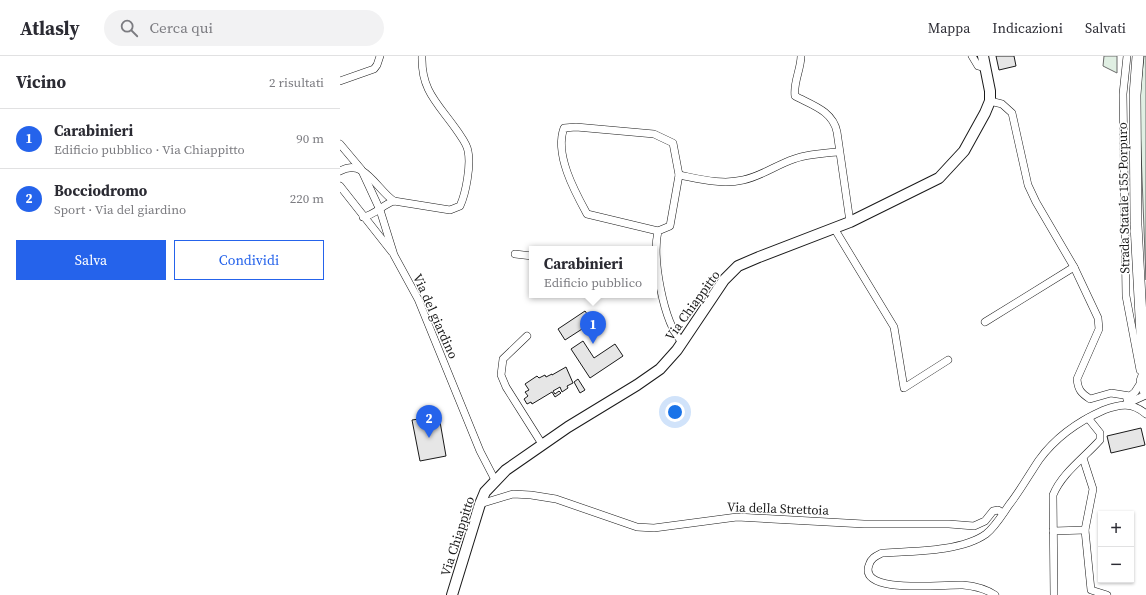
<!DOCTYPE html>
<html lang="it">
<meta charset="utf-8">
<style>
body{margin:0;font-family:"Source Serif 4",serif;background:#f2f2f3;color:#2b2b33}
.controls{position:absolute;right:12px;bottom:12px;display:grid;overflow:hidden;border-radius:0px;box-shadow:0 1px 3px #0004}
.controls button{width:36px;height:36px;display:grid;place-items:center;padding:0;border:0;border-bottom:1px solid #e1e1e2;background:#fff;color:#2b2b33;font:20px sans-serif}
.you{position:absolute;left:335px;top:356px;width:14px;height:14px;margin:-10px;border:3px solid #fff;border-radius:50%;background:#1a73e8;box-shadow:0 0 0 6px #1a73e833}
.badge{display:grid;place-items:center;width:26px;height:26px;border-radius:50%;background:#2563eb;color:#fff;font-size:13px;font-weight:700}
.pin{position:absolute;translate:-50% -33px;filter:drop-shadow(0 1px 2px #0008)}
.pin::after{content:'';position:absolute;top:21px;width:14px;height:12px;background:inherit;clip-path:polygon(0 0,100% 0,50% 100%)}
.popup{position:absolute;left:189px;top:190px;width:128px;height:52px;box-sizing:border-box;display:grid;place-content:center;border-radius:0px;background:#fff;filter:drop-shadow(0 1px 3px #0005);font-size:13px;white-space:nowrap;color:#7c7c81}
.popup b{font-size:15px;color:#2b2b33}
.popup::after{content:'';position:absolute;left:50%;top:100%;margin-left:-8px;border:8px solid transparent;border-top-color:#fff}
.list{margin:0;padding:0;list-style:none}
h2{display:flex;justify-content:space-between;align-items:center;height:52px;margin:0;padding:0 16px;font-size:17px}
h2 small{font-size:13px;font-weight:400;color:#7c7c81}
.list li{display:grid;grid-template-columns:26px 1fr auto;gap:12px;align-items:center;box-sizing:border-box;height:60px;padding:0 16px;border-top:1px solid #e1e1e2}
.list b{display:block;font-size:15px;white-space:nowrap}
.list p{margin:0;font-size:13px;white-space:nowrap;color:#7c7c81}
.list em{font-size:13px;font-style:normal;color:#7c7c81}
.actions{display:flex;gap:8px;padding:12px 16px}
.actions a{flex:1;padding:9px 0;border:1px solid #2563eb;border-radius:0px;text-align:center;font-size:14px;color:#2563eb}
.actions .main{background:#2563eb;color:#fff}
.icon{flex:none;width:22px;height:22px;fill:none;stroke:currentColor;stroke-width:2;stroke-linecap:round;stroke-linejoin:round}
.map{position:relative;flex:none;width:806px;height:539px;overflow:hidden}
header{display:flex;align-items:center;gap:24px;box-sizing:border-box;height:56px;padding:0 20px;background:#fff;border-bottom:1px solid #e1e1e2}
header strong{font-size:19px}
nav{display:flex;gap:22px;margin-inline-start:auto;font-size:14px}
.search{width:280px;height:36px;background:#f2f2f3;display:flex;align-items:center;gap:10px;box-sizing:border-box;padding:0 14px;border-radius:22px;color:#7c7c81;font-size:15px}
main{display:flex}
aside{flex:1;background:#fff}
.map>svg:first-child{display:block}
</style>
<header>
<strong>Atlasly</strong>
<div class="search"><svg class="icon" aria-label="search" viewBox="0 0 24 24"><circle cx="10" cy="10" r="6"/><path d="M15 15l6 6"/></svg>Cerca qui</div>
<nav><a>Mappa</a><a>Indicazioni</a><a>Salvati</a></nav>
</header>
<main>
<aside>
<h2>Vicino<small>2 risultati</small></h2>
<ul class="list">
<li><span class="badge">1</span><div><b>Carabinieri</b><p>Edificio pubblico · Via Chiappitto</p></div><em>90 m</em></li>
<li><span class="badge">2</span><div><b>Bocciodromo</b><p>Sport · Via del giardino</p></div><em>220 m</em></li>
</ul>
<div class="actions"><a class="main">Salva</a><a>Condividi</a></div>
</aside>
<div class="map">
<svg width="806" height="539" viewBox="0 0 806 539">
<rect width="100%" height="100%" fill="#fff"/>
<g fill="#e0efe3" stroke="#6a6a6a">
<path d="M 764,0 L 777,0 L 777,17 L 763,10 Z"/>
<path d="M 804,0 L 806,0 L 806,224 L 799,44 Z"/>
</g>
<g fill="#e6e6e6" stroke="#1a1a1a">
<path d="M 656,0 L 674,0 L 676,10 L 659,14 Z"/>
<path d="M 245,255 L 253,266 L 225,284 L 218,273 Z"/>
<path d="M 243,285 L 254,302 L 275,288 L 283,300 L 250,322 L 231,293 Z"/>
<path d="M 226,311 L 233,327 L 227,330 L 228,332 L 222,336 L 220,331 L 213,335 L 215,338 L 219,335 L 221,337 L 215,341 L 212,336 L 192,348 L 191,346 L 187,348 L 184,343 L 188,340 L 185,336 L 189,334 L 185,328 L 197,320 L 199,322 L 205,319 L 206,321 L 212,318 L 212,319 Z"/>
<path d="M 238,323 L 245,334 L 240,337 L 234,326 Z"/>
<path d="M 99,360 L 106,400 L 80,405 L 72,364 Z"/>
<path d="M 801,372 L 805,389 L 771,397 L 767,380 Z"/>
</g>
<g fill="none" stroke-linecap="round" stroke-linejoin="round">
<defs>
<g id="street">
<path d="M 461,0 C 461,13 453,27 455,40 C 472,49 493,55 497,76 L 510,166"/>
<path d="M 632,0 L 638,10 L 645,12"/>
<path d="M 787,0 L 783,38 L 786,240 L 800,314"/>
<path d="M 0,25 L 34,13 L 37,9 L 40,0"/>
<path d="M 650,45 L 662,48 L 672,57 L 688,129 L 696,146 L 734,211 L 758,262 L 759,273 L 737,323 C 738,334 741,337 750,343 L 771,337 L 790,340"/>
<path d="M 0,88 L 21,113 L 28,128 L 40,154 L 54,199 L 78,243 L 140,395 L 155,424"/>
<path d="M 0,115 C 24,101 37,134 54,145"/>
<path d="M 0,130 L 52,196"/>
<path d="M 23,161 C 35,159 42,149 54,145 L 110,154 L 120,150 C 126,137 131,109 128,95 C 127,88 122,82 118,76 C 99,48 81,36 82,0"/>
<path d="M 494,172 L 554,271 L 564,332 L 608,304"/>
<path d="M 318,175 L 247,158 C 235,136 214,98 224,72 L 236,71 L 314,78 L 333,87 L 339,119"/>
<path d="M 175,198 L 192,200"/>
<path d="M 645,266 L 734,211"/>
<path d="M 187,280 L 163,303 L 161,319 L 166,331 L 202,388"/>
<path d="M 342,286 C 323,266 312,202 318,175 L 330,170 L 339,119 C 360,123 382,129 403,124 C 422,120 436,109 454,103 C 468,98 484,97 499,96"/>
<path d="M 787,343 L 795,336 L 802,325"/>
<path d="M 786,348 L 806,339"/>
<path d="M 743,402 L 753,433 L 745,474 L 751,534 L 767,539"/>
<path d="M 140,448 L 173,438 L 191,439 L 216,443 L 297,471 L 314,472 L 397,461 L 524,468 L 609,468 L 634,470 L 645,465 L 653,455 L 658,454 L 663,457"/>
<path d="M 713,475 L 745,474"/>
<path d="M 655,539 C 646,533 634,530 623,529 C 604,528 518,539 529,509 C 531,502 536,500 542,497 C 571,495 621,496 646,478 C 655,471 662,459 669,449 C 680,435 689,419 699,404 C 715,382 739,365 764,354 C 780,348 792,346 806,358"/>
<path d="M 714,539 L 713,439 C 722,417 744,402 760,384 L 760,377 L 748,362"/>
</g>
<path id="secondary" d="M 112,539 L 140,448 L 145,436 L 166,414 L 228,371 L 297,329 L 320,313 L 337,294 L 384,224 L 398,210 L 419,201 L 510,166 L 599,122 L 624,95 L 645,57 L 650,45 L 650,35 L 643,0"/>
<g id="primary">
<path d="M 798,0 L 795,39 L 796,169 L 804,316"/>
<path d="M 806,314 L 802,325 L 806,337"/>
</g>
</defs>
<use href="#street" stroke="#1a1a1a" stroke-width="8"/>
<use href="#secondary" stroke="#1a1a1a" stroke-width="12"/>
<use href="#primary" stroke="#1a1a1a" stroke-width="12"/>
<use href="#street" stroke="#fff" stroke-width="7"/>
<use href="#secondary" stroke="#fff" stroke-width="10"/>
<use href="#primary" stroke="#fff" stroke-width="11"/>
</g>
<g text-anchor="middle" stroke-width="3" stroke-linejoin="round" paint-order="stroke">
<g font-size="13" fill="#1a1a1a" stroke="#fff">
<text transform="translate(783 142) rotate(-91)" y="5">Strada Statale 155 Porpuro</text>
<text transform="translate(352 249) rotate(-54)" y="5">Via Chiappitto</text>
<text transform="translate(96 260) rotate(66)" y="5">Via del giardino</text>
<text transform="translate(438 452) rotate(2)" y="5">Via della Strettoia</text>
<text transform="translate(117 480) rotate(-72)" y="5">Via Chiappitto</text>
</g>
</g>
</svg>
<div class="controls">
<button>+</button>
<button>−</button>
</div>
<div class="you"></div>
<div class="pin badge" style="left:253px;top:288px">1</div>
<div class="popup"><b>Carabinieri</b>Edificio pubblico</div>
<div class="pin badge" style="left:89px;top:382px">2</div>
</div>
</main>
